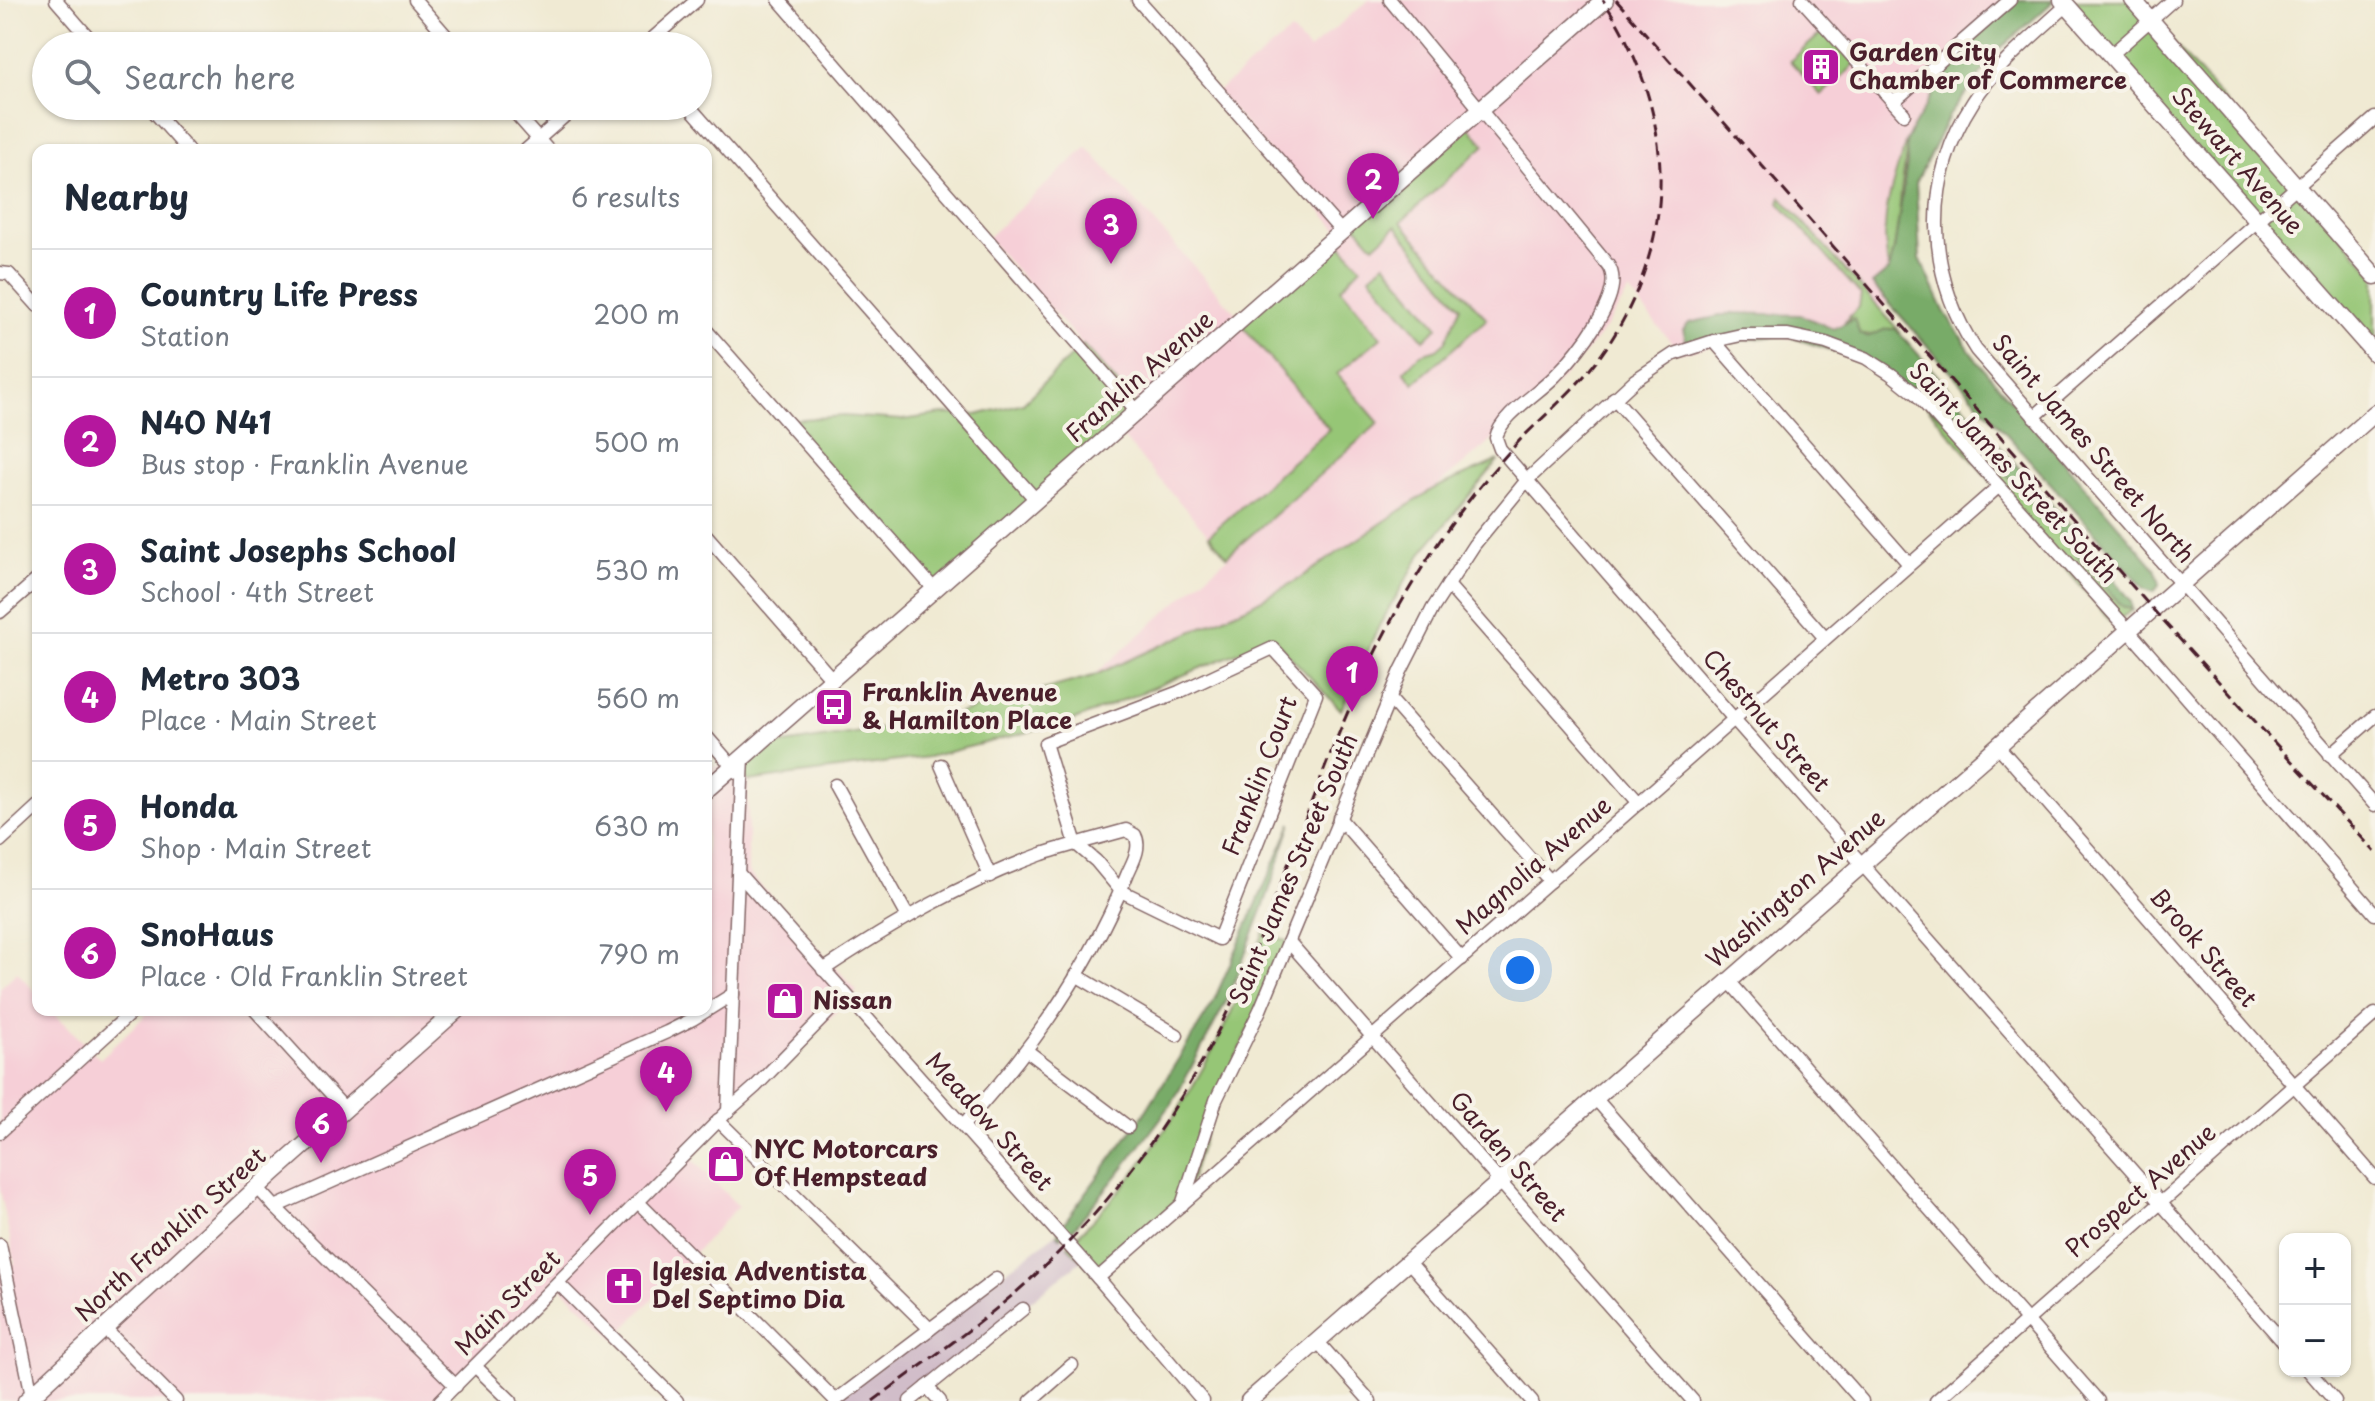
<!DOCTYPE html>
<meta charset="utf-8">
<style>
body{margin:0;font-family:"Playpen Sans",sans-serif;background:#f6f6f7;color:#1f2937}
.controls{position:absolute;right:24px;bottom:24px;display:grid;overflow:hidden;border-radius:16px;box-shadow:0 2px 6px #0004}
.controls button{width:72px;height:72px;display:grid;place-items:center;padding:0;border:0;border-bottom:2px solid #e0e1e3;background:#fff;color:#1f2937;font:40px sans-serif}
.you{position:absolute;left:1520px;top:970px;width:28px;height:28px;margin:-20px;border:6px solid #fff;border-radius:50%;background:#1a73e8;box-shadow:0 0 0 12px #1a73e833}
.badge{display:grid;place-items:center;width:52px;height:52px;border-radius:50%;background:#b5179e;color:#fff;font-size:26px;font-weight:700}
.pin{position:absolute;translate:-50% -66px;filter:drop-shadow(0 2px 4px #0008)}
.pin::after{content:'';position:absolute;top:42px;width:28px;height:24px;background:inherit;clip-path:polygon(0 0,100% 0,50% 100%)}
.list{margin:0;padding:0;list-style:none}
h2{display:flex;justify-content:space-between;align-items:center;height:104px;margin:0;padding:0 32px;font-size:34px}
h2 small{font-size:26px;font-weight:400;color:#747a83}
.list li{display:grid;grid-template-columns:52px 1fr auto;gap:24px;align-items:center;box-sizing:border-box;height:128px;padding:0 32px;border-top:2px solid #e0e1e3}
.list b{display:block;font-size:30px;white-space:nowrap}
.list p{margin:0;font-size:26px;white-space:nowrap;color:#747a83}
.list em{font-size:26px;font-style:normal;color:#747a83}
.icon{flex:none;width:44px;height:44px;fill:none;stroke:currentColor;stroke-width:2;stroke-linecap:round;stroke-linejoin:round}
.map{position:relative;flex:none;width:2375px;height:1401px;overflow:hidden}
.search{position:absolute;background:#fff;box-shadow:0 2px 6px #0004;left:32px;top:32px;width:680px;height:88px;display:flex;align-items:center;gap:20px;box-sizing:border-box;padding:0 28px;border-radius:44px;color:#747a83;font-size:30px}
.panel{position:absolute;background:#fff;box-shadow:0 2px 6px #0004;left:32px;top:144px;width:680px;height:872px;border-radius:16px}
.map>svg:first-child{display:block}
</style>
<div class="map">
<svg width="2375" height="1401" viewBox="0 0 2375 1401">
<rect width="100%" height="100%" fill="#f7f3e8"/>
<filter id="ink" filterUnits="userSpaceOnUse"><feTurbulence type="fractalNoise" baseFrequency=".0125" numOctaves="2"/><feDisplacementMap in="SourceGraphic" scale="16" xChannelSelector="R" yChannelSelector="G"/><feConvolveMatrix kernelMatrix="1 2 1 2 8 2 1 2 1" color-interpolation-filters="sRGB"/></filter>
<filter id="wash" filterUnits="userSpaceOnUse"><feTurbulence type="fractalNoise" baseFrequency=".006" numOctaves="4" result="noise"/><feDisplacementMap in="SourceGraphic" scale="32" xChannelSelector="R" yChannelSelector="G"/><feGaussianBlur stdDeviation="1.8" result="paint"/><feColorMatrix in="noise" values="0 0 0 0 0 0 0 0 0 0 0 0 0 0 0 0 0 1.4 0 .05"/><feComposite in="paint" operator="in"/></filter>
<g filter="url(#wash)">
<rect width="100%" height="100%" fill="#f0ead3"/>
<g fill="#f6cfd7">
<path d="M 1369,0 L 2055,0 L 2000,49 L 1949,116 L 1916,183 L 1920,258 L 1926,271 L 1833,345 L 1766,335 L 1680,353 L 1629,291 L 1599,337 L 1549,393 L 1432,490 L 1294,582 L 1247,607 L 1093,676 L 1228,557 L 1117,431 L 1141,410 L 987,238 L 1087,147 L 1241,319 L 1339,231 L 1217,92 L 1291,31 L 1309,50 Z"/>
<path d="M 706,766 L 731,766 L 748,781 L 748,872 L 857,991 L 691,1158 L 738,1206 L 615,1339 L 558,1284 L 440,1401 L 0,1401 L 0,1275 L 15,1263 L 0,1189 L 0,988 L 17,972 L 38,995 L 38,1010 L 51,1010 L 100,1059 L 151,1010 L 706,1010 Z"/>
</g>
<path fill="#d1bdc9" d="M 1057,1233 L 1081,1261 L 904,1401 L 835,1401 Z"/>
<g fill="#96c676" stroke="#707250" stroke-width="2">
<path d="M 2062,0 L 2136,0 L 2375,275 L 2375,357 Z"/>
<path d="M 1825,30 L 1856,64 L 1821,95 L 1790,61 Z"/>
<path d="M 1466,123 L 1485,145 L 1401,222 L 1487,319 L 1414,383 L 1404,371 L 1421,354 L 1437,349 L 1446,341 L 1461,307 L 1396,226 L 1374,246 L 1353,222 Z"/>
<path d="M 1906,140 C 1907,158 1903,174 1901,192 C 1899,219 1896,244 1889,270 C 1878,216 1891,191 1906,140 Z"/>
<path d="M 1781,197 L 1901,333 L 1896,329 C 1883,330 1873,339 1860,334 L 1851,319 L 1844,322 L 1859,307 L 1861,295 L 1779,203 Z"/>
<path d="M 1335,237 L 1361,267 L 1341,288 L 1381,337 L 1337,374 L 1379,423 L 1227,556 L 1209,535 L 1329,429 L 1239,322 Z"/>
<path d="M 1385,263 L 1438,327 L 1424,340 L 1370,276 Z"/>
<path d="M 1083,345 L 1141,410 L 936,591 L 788,420 L 843,416 L 903,420 L 942,414 L 977,415 L 1023,403 Z"/>
<path d="M 1916,394 L 1990,456 L 2122,606 L 2132,610 L 2113,624 Z"/>
<path d="M 1499,460 L 1423,551 L 1379,626 L 1341,710 L 1273,638 L 1070,722 L 928,757 L 748,781 L 734,769 L 758,748 L 931,721 L 1093,676 L 1247,607 L 1294,582 L 1433,489 Z"/>
<path d="M 1264,931 L 1289,942 L 1216,1100 L 1186,1194 L 1098,1278 L 1068,1246 C 1090,1222 1114,1199 1134,1173 C 1190,1101 1234,1017 1264,931 Z"/>
</g>
<g fill="#78ab67" stroke="#616549" stroke-width="2">
<path d="M 2005,0 L 2055,0 L 2000,49 L 1949,116 L 1916,183 L 1920,258 L 1944,311 L 1977,361 L 2155,568 L 2160,584 L 2154,592 L 2145,589 L 1872,284 L 1889,270 L 1894,250 L 1907,163 L 1906,140 L 1946,71 L 1983,20 Z"/>
<path d="M 1733,313 L 1801,315 L 1833,329 L 1854,319 L 1860,334 L 1867,337 L 1886,329 L 1896,329 L 2097,556 L 2131,601 L 2132,610 L 2122,606 L 1990,456 L 1879,366 L 1785,335 L 1695,346 L 1686,341 L 1683,330 L 1689,323 Z"/>
<path d="M 1292,823 L 1265,903 L 1227,1000 L 1173,1102 L 1124,1167 L 1074,1228 L 1060,1237 L 1057,1234 L 1066,1220 L 1144,1114 L 1212,1005 Z"/>
</g>
</g>
<g filter="url(#ink)">
<g fill="none" stroke-linecap="round" stroke-linejoin="round">
<defs>
<g id="minor">
<path d="M 56,0 L 96,46"/>
<path d="M 415,0 L 455,46"/>
<path d="M 779,0 L 1137,411"/>
<path d="M 1138,0 L 1342,232"/>
<path d="M 1390,0 L 1608,265 C 1628,293 1575,356 1555,376 C 1539,393 1500,416 1496,438 L 1500,449 L 1734,719 L 2285,1344"/>
<path d="M 1802,0 L 1904,114"/>
<path d="M 2067,5 C 2035,35 1996,65 1973,102 C 1923,179 1926,274 1976,350 L 2375,805"/>
<path d="M 644,46 L 697,0"/>
<path d="M 2111,55 L 2173,0"/>
<path d="M 1893,102 L 2010,0"/>
<path d="M 149,106 L 188,150"/>
<path d="M 509,106 L 548,150"/>
<path d="M 689,106 L 1036,500"/>
<path d="M 526,150 L 576,106"/>
<path d="M 0,273 L 9,274 L 38,306"/>
<path d="M 706,330 L 934,589"/>
<path d="M 1714,341 L 1909,564"/>
<path d="M 1614,398 L 1825,638"/>
<path d="M 2034,417 L 2375,118"/>
<path d="M 706,535 L 832,679"/>
<path d="M 1448,585 L 1639,803"/>
<path d="M 0,612 L 38,579"/>
<path d="M 1273,648 L 1316,695 L 1219,939 L 1121,891 L 1096,861 L 1076,844 L 1045,743 L 1179,692 Z"/>
<path d="M 1389,698 L 1550,881"/>
<path d="M 706,736 L 738,773"/>
<path d="M 1998,746 L 2375,1178"/>
<path d="M 2330,755 L 2375,716"/>
<path d="M 941,765 L 990,876"/>
<path d="M 835,785 L 908,917"/>
<path d="M 1339,818 L 1462,959"/>
<path d="M 0,841 L 38,806"/>
<path d="M 739,874 L 1098,1278 L 1203,1401"/>
<path d="M 1289,942 L 1693,1401"/>
<path d="M 823,970 C 892,924 964,882 1042,854 C 1070,845 1098,838 1126,830 L 1135,835 C 1142,848 1132,863 1127,875 C 1090,967 1030,1052 963,1125"/>
<path d="M 1076,975 L 1177,1035"/>
<path d="M 1728,980 L 2098,1401"/>
<path d="M 255,1010 L 345,1109"/>
<path d="M 1026,1050 L 1128,1127"/>
<path d="M 1594,1097 L 1862,1401"/>
<path d="M 728,1111 L 755,1087 L 845,995"/>
<path d="M 718,1120 L 930,1329"/>
<path d="M 0,1132 L 134,1010"/>
<path d="M 258,1188 L 275,1207 L 667,1032 L 693,1019 L 733,994"/>
<path d="M 638,1202 L 836,1401"/>
<path d="M 1182,1205 L 1216,1100 L 1260,1010 L 1401,671 L 1433,608 L 1474,545 L 1527,480 L 1635,380 L 1674,354 L 1714,341 L 1741,335 L 1788,335 L 1826,343 L 1866,358 L 1891,374 L 1916,394 L 2130,632 L 2375,914"/>
<path d="M 275,1207 L 456,1386"/>
<path d="M 0,1245 L 32,1395"/>
<path d="M 1408,1261 L 1532,1401"/>
<path d="M 1098,1278 L 1998,487"/>
<path d="M 558,1283 L 677,1401"/>
<path d="M 104,1328 L 176,1401"/>
<path d="M 1317,1341 L 1370,1401"/>
<path d="M 476,1367 L 511,1401"/>
<path d="M 2309,1371 L 2335,1401"/>
<path d="M 927,1387 L 940,1401"/>
<path d="M 440,1401 L 728,1111 L 743,757"/>
<path d="M 835,1401 L 996,1279"/>
<path d="M 910,1401 L 1023,1309"/>
<path d="M 1031,1401 L 1072,1365"/>
<path d="M 1936,1401 L 2375,1014"/>
</g>
<g id="major">
<path d="M 2062,0 L 2375,354"/>
<path d="M 2133,0 L 2375,276"/>
<path d="M 706,790 L 1605,0"/>
<path d="M 26,1401 L 273,1173 L 457,1010"/>
<path d="M 1249,1401 C 1624,1071 2002,745 2375,413"/>
</g>
</defs>
<use href="#minor" stroke="#846666" stroke-width="15"/>
<use href="#major" stroke="#846666" stroke-width="19"/>
<use href="#minor" stroke="#fff" stroke-width="12"/>
<use href="#major" stroke="#fff" stroke-width="16"/>
<g stroke="#4a1f2b" stroke-width="3" stroke-dasharray="12 6" stroke-linecap="butt">
<path d="M 1616,0 L 2164,622 L 2375,852"/>
<path d="M 873,1401 C 920,1366 969,1332 1014,1294 C 1105,1215 1180,1115 1230,1006 C 1295,866 1333,714 1414,581 C 1444,531 1480,483 1520,440 C 1538,422 1557,405 1574,387 C 1612,348 1637,301 1651,249 C 1674,163 1652,73 1603,0"/>
</g>
</g>
</g>
<defs>
<symbol id="building-square" viewBox="-11 -11 22 22"><rect x="-9" y="-9" width="18" height="18" rx="4" fill="#b5179e" stroke="#f7f3e8"/><path d="M-4-6H4V6H1V3H-1V6H-4ZM-2.5-4.3h1.7v1.8h-1.7ZM.8-4.3h1.7v1.8H.8ZM-2.5-1h1.7V.8h-1.7ZM.8-1h1.7V.8H.8Z" fill="#fff"/></symbol>
<symbol id="bus-square" viewBox="-11 -11 22 22"><rect x="-9" y="-9" width="18" height="18" rx="4" fill="#b5179e" stroke="#f7f3e8"/><path d="M-5-6H5V4H4V6H2V4H-2V6H-4V4H-5ZM-3.5-4V0h7V-4ZM-3.5 1.2v1.5H-2V1.2ZM2 1.2v1.5H3.5V1.2Z" fill="#fff"/></symbol>
<symbol id="shop-square" viewBox="-11 -11 22 22"><rect x="-9" y="-9" width="18" height="18" rx="4" fill="#b5179e" stroke="#f7f3e8"/><path d="M-5-2.5h2.3a2.7 3.5 0 0 1 5.4 0H5L5.5 6h-11ZM-1.5-2.5h3a1.5 2.3 0 0 0-3 0Z" fill="#fff"/></symbol>
<symbol id="church-square" viewBox="-11 -11 22 22"><rect x="-9" y="-9" width="18" height="18" rx="4" fill="#b5179e" stroke="#f7f3e8"/><path d="M-1.2-6h2.4v3.5h3.3v2.4h-3.3V6h-2.4V-.1h-3.3v-2.4h3.3Z" fill="#fff"/></symbol>
</defs>
<g fill-rule="evenodd">
<use href="#building-square" x="1799" y="45" width="44" height="44"/>
<use href="#bus-square" x="812" y="685" width="44" height="44"/>
<use href="#shop-square" x="763" y="979" width="44" height="44"/>
<use href="#shop-square" x="704" y="1142" width="44" height="44"/>
<use href="#church-square" x="602" y="1264" width="44" height="44"/>
</g>
<g text-anchor="middle" stroke-width="8" stroke-linejoin="round" paint-order="stroke">
<g font-size="24" font-weight="bold" fill="#4a1f2b" stroke="#f7f3e8" text-anchor="start">
<text x="1849" y="61">Garden City<tspan x="1849" dy="28">Chamber of Commerce</tspan></text>
<text x="862" y="701">Franklin Avenue<tspan x="862" dy="28">&amp; Hamilton Place</tspan></text>
<text x="813" y="1009">Nissan</text>
<text x="754" y="1158">NYC Motorcars<tspan x="754" dy="28">Of Hempstead</tspan></text>
<text x="652" y="1280">Iglesia Adventista<tspan x="652" dy="28">Del Septimo Dia</tspan></text>
</g>
<g font-size="24" fill="#4a1f2b" stroke="#f7f3e8">
<text transform="translate(2237 161) rotate(49)" y="8">Stewart Avenue</text>
<text transform="translate(1140 377) rotate(-41)" y="8">Franklin Avenue</text>
<text transform="translate(2093 449) rotate(49)" y="8">Saint James Street North</text>
<text transform="translate(2013 473) rotate(47)" y="8">Saint James Street South</text>
<text transform="translate(1766 721) rotate(49)" y="8">Chestnut Street</text>
<text transform="translate(1260 776) rotate(-69)" y="8">Franklin Court</text>
<text transform="translate(1534 866) rotate(-41)" y="8">Magnolia Avenue</text>
<text transform="translate(1294 869) rotate(-67)" y="8">Saint James Street South</text>
<text transform="translate(1796 889) rotate(-41)" y="8">Washington Avenue</text>
<text transform="translate(2203 948) rotate(49)" y="8">Brook Street</text>
<text transform="translate(989 1122) rotate(48)" y="8">Meadow Street</text>
<text transform="translate(1508 1157) rotate(49)" y="8">Garden Street</text>
<text transform="translate(2141 1191) rotate(-41)" y="8">Prospect Avenue</text>
<text transform="translate(171 1235) rotate(-42)" y="8">North Franklin Street</text>
<text transform="translate(508 1303) rotate(-45)" y="8">Main Street</text>
</g>
</g>
</svg>
<div class="controls">
<button>+</button>
<button>−</button>
</div>
<div class="you"></div>
<div class="pin badge" style="left:1352px;top:712px">1</div>
<div class="pin badge" style="left:1373px;top:219px">2</div>
<div class="pin badge" style="left:1111px;top:264px">3</div>
<div class="pin badge" style="left:666px;top:1112px">4</div>
<div class="pin badge" style="left:590px;top:1215px">5</div>
<div class="pin badge" style="left:321px;top:1163px">6</div>
<div class="search"><svg class="icon" aria-label="search" viewBox="0 0 24 24"><circle cx="10" cy="10" r="6"/><path d="M15 15l6 6"/></svg>Search here</div>
<section class="panel">
<h2>Nearby<small>6 results</small></h2>
<ul class="list">
<li><span class="badge">1</span><div><b>Country Life Press</b><p>Station</p></div><em>200 m</em></li>
<li><span class="badge">2</span><div><b>N40 N41</b><p>Bus stop · Franklin Avenue</p></div><em>500 m</em></li>
<li><span class="badge">3</span><div><b>Saint Josephs School</b><p>School · 4th Street</p></div><em>530 m</em></li>
<li><span class="badge">4</span><div><b>Metro 303</b><p>Place · Main Street</p></div><em>560 m</em></li>
<li><span class="badge">5</span><div><b>Honda</b><p>Shop · Main Street</p></div><em>630 m</em></li>
<li><span class="badge">6</span><div><b>SnoHaus</b><p>Place · Old Franklin Street</p></div><em>790 m</em></li>
</ul>
</section>
</div>
